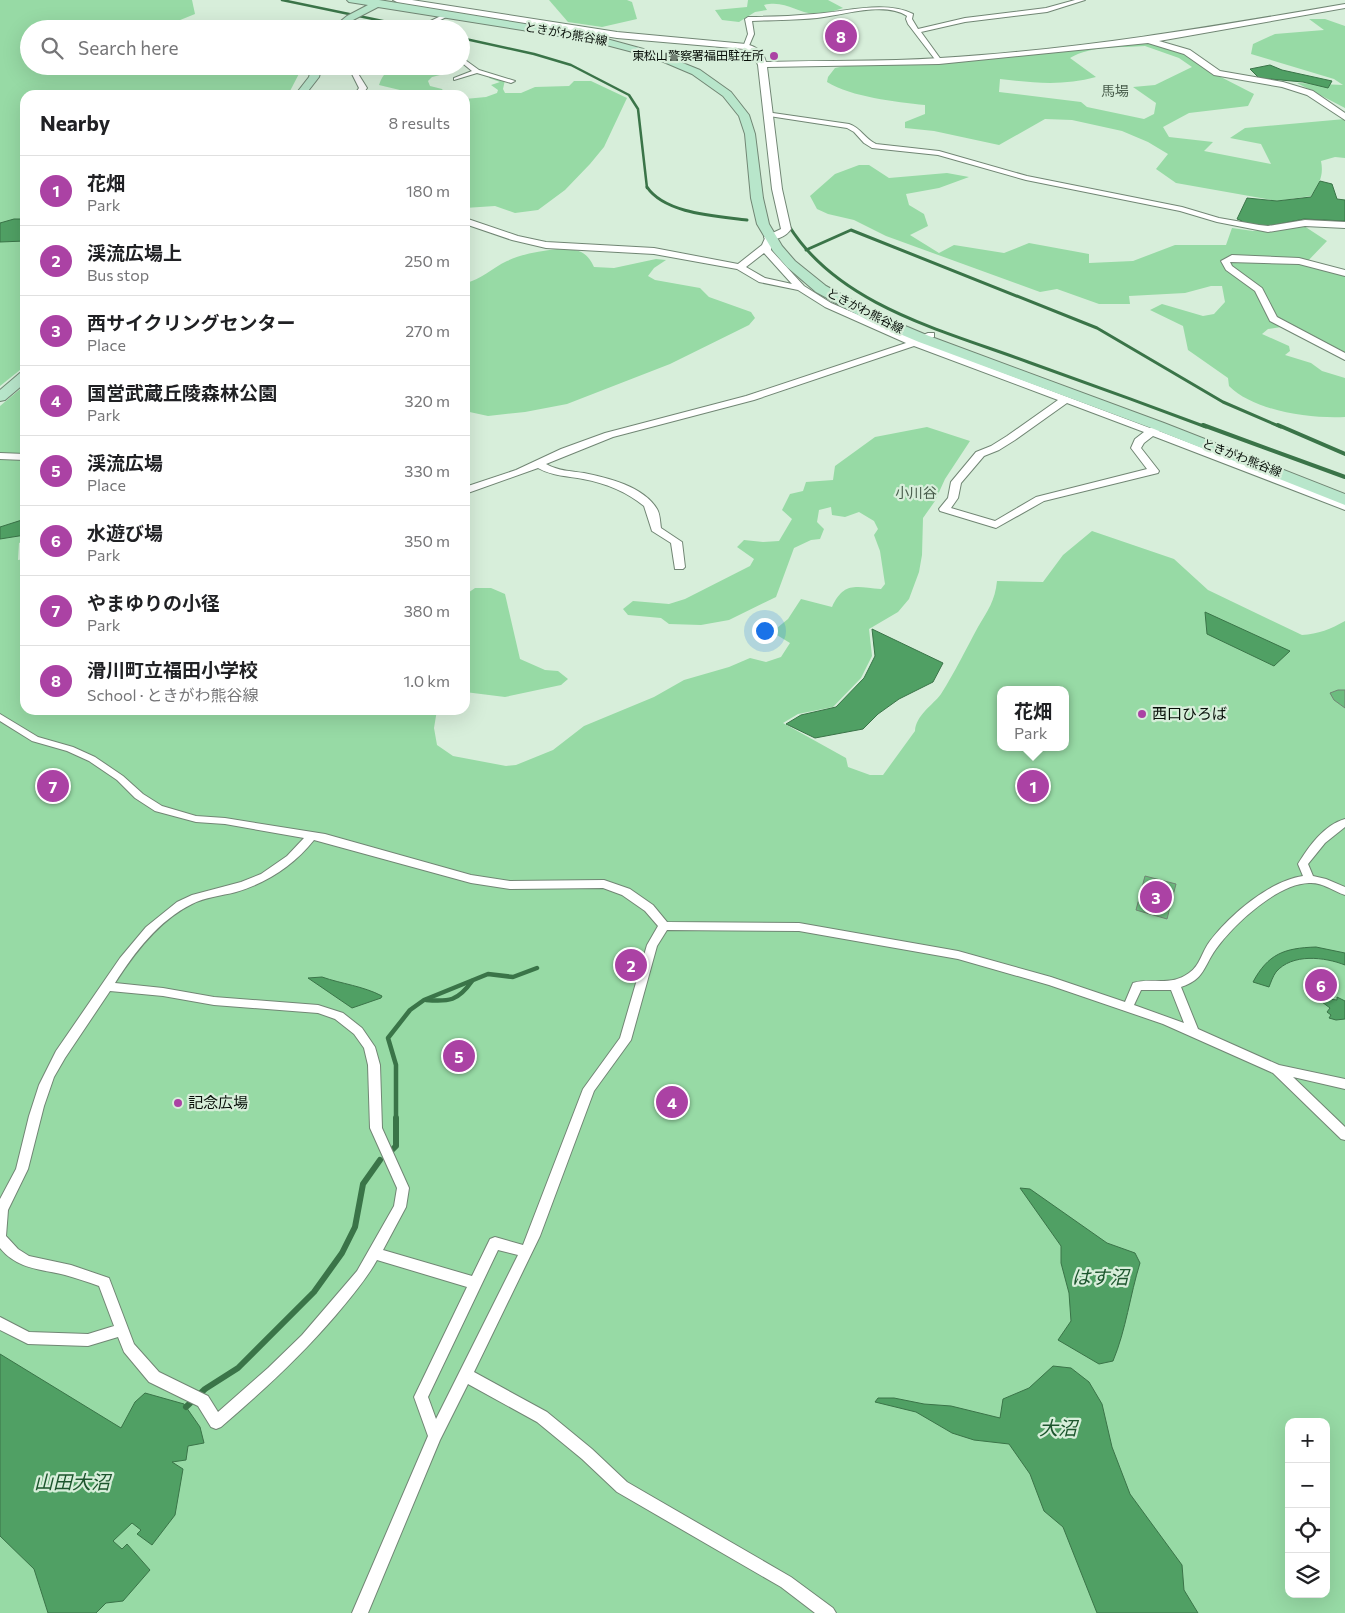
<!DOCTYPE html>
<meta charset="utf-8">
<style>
body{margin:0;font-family:Commissioner,"Noto Sans JP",sans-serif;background:#f2f2f2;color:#202124}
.controls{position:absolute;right:15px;bottom:15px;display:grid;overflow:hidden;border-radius:10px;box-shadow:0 5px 20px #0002}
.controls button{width:45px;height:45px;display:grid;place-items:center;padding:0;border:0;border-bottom:1px solid #e0e0e0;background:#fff;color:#202124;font:25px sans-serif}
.you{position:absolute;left:764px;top:630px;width:18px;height:18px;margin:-12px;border:4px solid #fff;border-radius:50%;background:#1a73e8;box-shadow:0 0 0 8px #1a73e833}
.badge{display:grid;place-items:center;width:32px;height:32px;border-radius:50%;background:#ab42a4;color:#fff;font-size:16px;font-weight:700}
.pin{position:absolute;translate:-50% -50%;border:2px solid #fff;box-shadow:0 1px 5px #0006}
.popup{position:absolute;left:997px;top:686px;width:72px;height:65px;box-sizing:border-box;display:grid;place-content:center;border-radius:10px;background:#fff;filter:drop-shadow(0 1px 4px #0005);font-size:16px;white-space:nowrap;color:#757577}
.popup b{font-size:19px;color:#202124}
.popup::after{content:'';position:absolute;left:50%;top:100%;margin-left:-10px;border:10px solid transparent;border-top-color:#fff}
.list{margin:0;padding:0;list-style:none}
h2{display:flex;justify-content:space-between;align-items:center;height:65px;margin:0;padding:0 20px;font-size:21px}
h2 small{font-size:16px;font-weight:400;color:#757577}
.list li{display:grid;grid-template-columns:32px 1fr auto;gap:15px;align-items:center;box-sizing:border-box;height:70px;padding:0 20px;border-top:1px solid #e0e0e0}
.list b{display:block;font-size:19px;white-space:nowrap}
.list p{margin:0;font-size:16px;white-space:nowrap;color:#757577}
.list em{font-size:16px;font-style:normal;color:#757577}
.icon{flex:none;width:28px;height:28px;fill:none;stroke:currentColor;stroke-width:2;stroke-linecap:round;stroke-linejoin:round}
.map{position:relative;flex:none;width:1345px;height:1613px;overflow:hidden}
.search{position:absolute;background:#fff;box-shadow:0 5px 20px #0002;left:20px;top:20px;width:450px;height:55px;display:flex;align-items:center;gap:12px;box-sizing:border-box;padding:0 18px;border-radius:28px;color:#757577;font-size:19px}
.panel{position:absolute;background:#fff;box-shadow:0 5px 20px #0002;left:20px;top:90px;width:450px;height:625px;border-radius:15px}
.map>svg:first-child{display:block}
</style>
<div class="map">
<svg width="1345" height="1613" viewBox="0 0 1345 1613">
<rect width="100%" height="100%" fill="#d7eeda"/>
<g fill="#97daa5" fill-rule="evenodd">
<path d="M 0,0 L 192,0 L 195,14 L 158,29 L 29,29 L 29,66 L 78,66 L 95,73 L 116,74 L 135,69 L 137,66 L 303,66 L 290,91 L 278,95 L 25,95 L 25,366 L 0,386 Z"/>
<path d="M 549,0 L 627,0 L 632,2 L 637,19 L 602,27 L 568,22 Z"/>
<path d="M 748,0 L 828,0 L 843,8 C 834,11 824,15 815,14 C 796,13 786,0 764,5 L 767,10 L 755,12 L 739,22 L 722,20 L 715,10 L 747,7 Z"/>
<path d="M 1309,19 L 1325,19 L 1345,26 L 1345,108 L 1297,83 L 1343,85 L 1334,79 L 1251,54 L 1253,44 L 1275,34 L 1324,30 Z"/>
<path d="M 1140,42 L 1155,43 L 1185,53 L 1215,74 L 1254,94 L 1248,106 L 1189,113 L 1163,127 L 1169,137 L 1213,142 L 1204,151 L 1271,164 L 1261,144 L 1230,138 L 1245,128 L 1345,119 L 1345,158 L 1335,157 L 1321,161 C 1324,176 1319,184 1311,196 L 1277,201 L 1176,183 L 1156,169 L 1168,154 L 1148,142 L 1122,131 L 1072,120 L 1045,119 L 999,145 L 934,131 L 905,128 L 905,122 L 925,114 L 925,105 C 895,102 852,97 827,82 L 828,77 L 835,68 L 860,63 L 974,61 ZM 1145,46 L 1179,58 L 1192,67 L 1155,85 L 1133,87 L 1156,103 L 1154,114 L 1144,119 L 1087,107 L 1081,102 L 999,92 L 1000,79 C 1033,83 1064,86 1096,77 L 1070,58 C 1092,45 1121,48 1145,46 Z"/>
<path d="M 416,66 L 448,66 L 444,74 L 432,77 L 428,81 L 430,86 L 442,89 L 446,95 L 400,95 L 404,91 L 379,85 C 388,59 401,74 416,66 Z"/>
<path d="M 489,75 L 501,76 L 505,80 L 503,89 L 505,93 L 521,93 L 535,87 L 569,86 L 574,81 L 591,81 L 627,98 L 604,147 L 590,164 L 565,190 L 538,210 L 515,213 L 495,206 L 465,208 L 465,99 L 486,97 L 497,93 L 498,90 L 491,85 L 500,82 L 489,78 Z"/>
<path d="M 859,165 L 869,165 L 889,178 L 947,173 L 969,177 L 939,188 L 906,194 L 909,205 L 924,214 L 928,226 L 910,235 L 939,253 L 954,245 L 1004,253 L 1029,243 L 1089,254 L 1089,263 L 1133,261 L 1175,245 L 1226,245 L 1232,228 L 1253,231 L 1304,226 L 1327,241 L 1304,265 L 1345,276 L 1345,354 L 1288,326 L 1268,329 L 1262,334 L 1289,346 L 1290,351 L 1285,355 L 1311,363 L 1322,371 L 1345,378 L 1345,417 C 1310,419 1254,411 1229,386 L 1228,378 L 1188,350 L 1183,326 L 1150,310 L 1162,304 L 1203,316 L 1214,314 L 1225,302 L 1222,286 L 1211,286 L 1185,293 L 1129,296 L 1130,304 L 1099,304 L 1057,289 L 1040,292 L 886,236 L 854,220 L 828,214 L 817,209 L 810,196 L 835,174 Z"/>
<path d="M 557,249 C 576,250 585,248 594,267 L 614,268 L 656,259 L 666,260 L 654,268 L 648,276 L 655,280 L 700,288 L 709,297 L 751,312 L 755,318 L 749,325 L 670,364 L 567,404 L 525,412 L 488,416 L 465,411 L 465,283 C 481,280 492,268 507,261 C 522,254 540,251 557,249 Z"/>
<path d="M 25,385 L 25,541 L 19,543 L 18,560 L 25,559 L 25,710 L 437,710 L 434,728 L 437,745 L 453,756 L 506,766 L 516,765 L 553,750 L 584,726 L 654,697 L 684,680 L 729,667 L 750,658 L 766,662 L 781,657 L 790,643 L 772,632 L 788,619 L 801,599 L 832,607 C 844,581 856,587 881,589 L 885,584 L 880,551 L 874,535 L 878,529 L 874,521 L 859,512 L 845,517 L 832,515 L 831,507 L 819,510 L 817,522 L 824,529 L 820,539 L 811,540 L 794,548 L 776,597 L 729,620 L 701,625 L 669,624 L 661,618 L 628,615 L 623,609 L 633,601 L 669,604 L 685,599 L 750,566 L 754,559 L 737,547 L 744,540 L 763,542 L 779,541 L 792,519 L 782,510 L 790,494 L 803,491 L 806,482 L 833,480 L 835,466 L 875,437 L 927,427 L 970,441 L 945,479 L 935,501 L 923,518 L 922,555 L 919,572 L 909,599 L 898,612 L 869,629 L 872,656 L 861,678 L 833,707 L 798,714 L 783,723 L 846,758 L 848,767 L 870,775 L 883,775 L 915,731 C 916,715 932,706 941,694 C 955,672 966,649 978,627 C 988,610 995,601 997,581 L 1043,582 L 1063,555 L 1092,531 L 1174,559 L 1208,590 L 1302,635 C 1318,634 1331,629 1345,621 L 1345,1613 L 0,1613 L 0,406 ZM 1000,690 L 1066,690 L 1066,747 L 1000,747 ZM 1289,1422 L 1326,1422 L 1326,1594 L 1289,1594 Z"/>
<path d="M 475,588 L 491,588 L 505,594 L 520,659 L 545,670 L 558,671 L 568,679 L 561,685 L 505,697 L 465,692 L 465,595 Z"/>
</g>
<g fill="#50a064" stroke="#3a7448">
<path d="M 1270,65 L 1282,70 L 1332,81 L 1328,88 L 1303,82 L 1259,78 L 1250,69 Z"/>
<path d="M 1320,181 L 1332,184 L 1337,199 L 1345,200 L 1345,221 L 1304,219 L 1264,227 L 1241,223 L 1242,221 L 1237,219 L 1247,198 L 1277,201 L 1311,197 Z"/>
<path d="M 14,219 L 25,219 L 25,241 L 0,242 L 0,223 Z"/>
<path d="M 25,519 L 25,535 L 0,539 L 0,527 Z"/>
<path d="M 1205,612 L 1290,651 L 1274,666 L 1207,634 Z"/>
<path d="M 872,629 L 943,663 L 933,682 L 899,699 L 878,714 L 863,729 L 815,738 L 786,724 L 801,715 L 836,707 L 864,678 L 875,656 Z"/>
<path d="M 1316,947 L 1345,953 L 1345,965 C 1325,957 1292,953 1276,972 C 1273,976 1271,982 1269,987 L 1253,982 C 1268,954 1284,948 1316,947 Z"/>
<path d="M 322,977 C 342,984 363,986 382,996 L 381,998 L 352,1008 L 308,978 Z"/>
<path d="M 1337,997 L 1345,1001 L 1345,1019 L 1336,1020 L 1329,1018 L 1331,1015 L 1327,1012 L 1330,1008 L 1322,1002 L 1329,999 L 1337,1000 Z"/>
<path d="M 1020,1188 L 1030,1189 L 1107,1243 L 1135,1253 L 1140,1263 C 1130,1295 1126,1330 1113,1361 L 1099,1364 L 1058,1340 L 1071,1321 L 1069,1293 L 1061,1263 L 1061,1246 Z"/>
<path d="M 0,1354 L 121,1428 L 135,1402 L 145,1393 L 184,1404 L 200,1427 L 204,1443 L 188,1446 L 186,1460 L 172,1462 L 183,1469 L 175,1515 L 152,1545 L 137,1534 L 141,1530 L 132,1523 L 113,1541 L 122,1549 L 127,1544 L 150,1570 L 123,1601 L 106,1603 L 96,1613 L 48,1613 L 34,1569 L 0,1536 Z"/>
<path d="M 1053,1366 L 1071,1368 L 1089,1382 L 1102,1404 L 1112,1447 L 1130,1494 L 1182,1565 L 1184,1590 L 1198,1613 L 1097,1613 L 1063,1527 L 1044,1511 L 1030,1474 L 1009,1444 L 974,1440 L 952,1433 L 916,1412 L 875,1402 L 878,1398 L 894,1398 L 924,1404 L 951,1406 L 1000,1418 L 1003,1399 L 1029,1388 Z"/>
</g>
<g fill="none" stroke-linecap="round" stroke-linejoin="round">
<g stroke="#3a7448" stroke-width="2.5">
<path d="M 282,0 L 421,29"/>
<path d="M 461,38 L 534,54 L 571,65 L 629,95 L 638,109 L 647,188"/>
</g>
<g stroke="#3a7448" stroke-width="3">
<path d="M 647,187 C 665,214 717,216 747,220"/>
<path d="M 789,226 C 839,306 945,331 1028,362 C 1087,383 1147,405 1206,427"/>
<path d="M 806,250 L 851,230 L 1097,328 L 1223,402 L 1281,427"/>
</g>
<g stroke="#3a7448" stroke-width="4">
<path d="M 1203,425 L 1345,477"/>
<path d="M 1278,425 L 1345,454"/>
</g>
<g stroke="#3a7448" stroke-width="4.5">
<path d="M 426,1000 C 449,1002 458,1001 472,981"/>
<path d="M 396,1119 L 396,1065 L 388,1038 L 410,1010 L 424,1000 L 488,974 L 513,977 L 537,968"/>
</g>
<g stroke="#3a7448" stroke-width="6">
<path d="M 392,1150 L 396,1146 L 396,1118"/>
<path d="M 186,1407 L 205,1389 L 238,1368 L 314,1292 L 342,1253 L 355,1227 L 363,1184 L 380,1160"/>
</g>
</g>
<g fill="#6cbc7f" stroke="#718674">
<path d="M 1338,690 L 1345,690 L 1345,708 L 1334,700 L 1330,693 Z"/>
<path d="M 1145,876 L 1176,884 L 1167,919 L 1136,910 Z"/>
</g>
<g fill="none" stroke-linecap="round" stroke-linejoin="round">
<defs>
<path id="pedestrian" d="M 0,714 L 38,737 L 73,747 L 95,757 L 123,776 L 143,794 L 162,806 L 196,816 L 225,818 L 325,834 L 471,875 L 510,881 L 604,880 L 630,889 L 653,905 L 667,922 L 799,923 L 958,951 L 1051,977 L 1125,1002 L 1133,983 C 1152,977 1170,987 1189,973 C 1200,966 1202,951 1210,941 C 1230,915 1269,881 1303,876 L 1298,864 C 1309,846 1324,825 1345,819 L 1345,827 L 1325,843 L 1308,864 L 1313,876 L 1326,879 L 1345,887 L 1345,895 C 1333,891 1322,882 1309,883 C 1277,884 1234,924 1216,949 C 1203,967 1205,979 1181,987 L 1198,1029 L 1279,1065 L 1345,1079 L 1345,1089 L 1293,1077 L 1345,1127 L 1345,1140 L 1341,1139 L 1273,1073 L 1163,1024 L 1049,985 L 958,959 L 799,931 L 667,930 L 657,946 L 631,1040 L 594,1091 L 540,1236 L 474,1372 L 547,1412 L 592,1449 L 627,1482 L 791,1577 L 833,1608 L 836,1613 L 815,1613 L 781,1587 L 617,1492 L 582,1459 L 537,1422 L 468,1384 L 440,1440 L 368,1613 L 352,1613 L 428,1436 L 414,1397 L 467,1287 L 377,1260 C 366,1280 351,1297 336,1315 C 300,1357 263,1391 221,1427 L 216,1429 L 211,1427 L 198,1406 L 149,1382 L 124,1352 L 118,1337 L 88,1346 L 28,1344 L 0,1330 L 0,1317 L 29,1332 L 88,1334 L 114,1326 L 99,1286 C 88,1282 76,1278 65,1275 C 40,1269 17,1269 0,1248 L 0,1199 L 16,1169 L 29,1116 L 39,1085 L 56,1051 L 120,958 L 146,927 L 177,902 L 192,895 L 241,882 L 261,874 L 287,856 L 304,838 L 225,824 L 196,822 L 155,811 L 135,798 L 117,780 L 89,761 L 67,751 L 32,741 L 0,721 ZM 314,840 L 471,883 L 510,889 L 603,888 L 622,895 L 645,911 L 658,926 L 647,945 L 620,1038 L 583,1089 L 523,1245 L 495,1237 L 490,1239 L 472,1276 L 383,1250 L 406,1207 L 409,1188 L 382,1128 L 380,1065 L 375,1047 L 362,1028 L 343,1013 L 318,1005 L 214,997 L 163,988 L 115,983 C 134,953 159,920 192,904 C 205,897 221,896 236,892 C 267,883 294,865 314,840 ZM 1141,990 L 1171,990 L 1184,1023 L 1134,1005 ZM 110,991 L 163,996 L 214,1005 L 318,1013 L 335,1019 L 354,1034 L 364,1048 L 368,1065 L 370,1128 L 397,1188 L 394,1206 L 357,1271 L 302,1335 L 268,1368 L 218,1412 L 208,1396 L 159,1372 L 134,1344 L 109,1278 L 71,1265 L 29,1256 L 18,1249 L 6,1236 L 8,1210 L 28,1169 L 44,1106 L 54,1077 L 65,1058 ZM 498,1250 L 518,1255 L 436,1419 L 428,1397 Z"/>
<g id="minor">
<path d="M 1075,0 L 1085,0 L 1047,12 L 965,22 L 921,32 L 942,61 L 939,63 L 937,62 L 908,24 L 906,19 L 907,16 C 885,1 843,15 817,18 C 796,20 773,20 752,21 L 754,34 L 748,48 L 743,47 L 748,34 L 745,19 L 748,17 C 770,17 792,16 814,14 C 846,12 885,0 913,14 L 912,19 L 918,29 L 965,18 L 1046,8 Z"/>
<path d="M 445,14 L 450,15 L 423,29 L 414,29 Z"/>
<path d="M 461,57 L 479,70 L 515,81 L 511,83 L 477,73 L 454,80 L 454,78 L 472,71 L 461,62 Z"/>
<path d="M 351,66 L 357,66 L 357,72 L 367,88 L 362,95 L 354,95 L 359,88 L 351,72 Z"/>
<path d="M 766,112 L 849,124 C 861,128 865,139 876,144 L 939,151 L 1027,176 L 1182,207 L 1219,218 L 1259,225 L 1268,226 L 1305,220 L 1345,222 L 1345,228 L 1305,226 L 1268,232 L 1217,222 L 1180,211 L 1026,180 L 938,155 L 872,148 L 864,143 L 854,132 L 847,128 L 769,116 L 765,114 Z"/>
<path d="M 465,218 L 518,236 L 546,242 L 654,248 L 738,264 L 762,245 L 766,236 L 772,236 L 771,250 L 804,286 L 831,303 L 914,339 L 928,333 L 934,333 L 934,337 L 922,342 L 1150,428 L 1156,425 L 1160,426 L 1161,428 L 1159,431 L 1345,503 L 1345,510 L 1153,436 L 1144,443 L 1141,448 L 1159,471 L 1158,473 L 1044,501 L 996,528 L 940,511 L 939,509 L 948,498 L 951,482 L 976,452 L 991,446 L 1007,436 L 1058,400 L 914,346 L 754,400 L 613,437 L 546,464 C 558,471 571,471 584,473 C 608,478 643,486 657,509 C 660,514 660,521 661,528 L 682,542 L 685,567 L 683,569 L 675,569 L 671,543 L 652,531 L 644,506 C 627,492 605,483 583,479 C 568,476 552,476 538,468 L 465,494 L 465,487 L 516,470 L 561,449 L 605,433 L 746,396 L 906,343 L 825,307 L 798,290 L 759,282 L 737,269 L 654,254 L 546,248 L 512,240 L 465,224 ZM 764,253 L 792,284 L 765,278 L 746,267 ZM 1067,403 L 1144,432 L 1135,439 L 1131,448 L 1147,469 L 1036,497 L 995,521 L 951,508 L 958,498 L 961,483 L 984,456 L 999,450 L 1015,440 Z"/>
<path d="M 1232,255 L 1299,258 L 1345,270 L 1345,276 L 1299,264 L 1230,262 L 1232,266 L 1262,288 L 1277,317 L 1345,353 L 1345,360 L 1270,321 L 1255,291 L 1226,270 L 1221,261 Z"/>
<path d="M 0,453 L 25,454 L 25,460 L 0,459 Z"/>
</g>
<path id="tertiary" d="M 393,0 L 412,0 L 617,32 L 746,44 C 757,47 763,51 766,62 C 824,60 882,62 940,58 C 1076,50 1211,27 1345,4 L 1345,8 L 1159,41 L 1190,50 L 1220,71 L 1283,82 L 1313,91 L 1345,113 L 1345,120 L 1307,95 L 1282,87 L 1214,75 L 1184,54 L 1148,43 L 939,64 L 767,67 L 782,189 L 791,229 C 786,237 775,241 765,239 L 764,237 L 781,229 L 772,189 L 758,65 L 753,53 L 744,49 L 617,38 L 397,2 Z"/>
<g id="secondary">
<path d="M 347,0 L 379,0 L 592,35 L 658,53 L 700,70 L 731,92 L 749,115 L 755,134 L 763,198 L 769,224 L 782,246 L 795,261 L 826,286 L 879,315 L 929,336 L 1164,423 L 1345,494 L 1345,505 L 1154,429 L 919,342 L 869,321 L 816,292 L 787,267 L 773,251 L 757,224 L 751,198 L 745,134 L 739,116 L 723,96 L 692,74 L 652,57 L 591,41 L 378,7 L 353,20 L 342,29 L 331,29 L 347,16 L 368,5 L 349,2 Z"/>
<path d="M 312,66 L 322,66 L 319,77 L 305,95 L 295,95 L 309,77 Z"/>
<path d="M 25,372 L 25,383 L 5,400 L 0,401 L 0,390 L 20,373 Z"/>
</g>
</defs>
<use href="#pedestrian" stroke="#718674" stroke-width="2"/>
<use href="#minor" stroke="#718674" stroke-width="2"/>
<use href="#tertiary" stroke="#718674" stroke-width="2"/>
<use href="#secondary" stroke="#718674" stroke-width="2"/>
<use href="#pedestrian" fill="#fff" fill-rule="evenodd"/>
<use href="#minor" fill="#fff" fill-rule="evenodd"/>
<use href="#tertiary" fill="#fff" fill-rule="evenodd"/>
<use href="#secondary" fill="#b8e6cb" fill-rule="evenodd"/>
</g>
<g fill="#ab42a4" stroke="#d7eeda" stroke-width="2">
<circle cx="774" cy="56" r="5"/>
<circle cx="1142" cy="714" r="5"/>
<circle cx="178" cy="1103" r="5"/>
</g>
<g text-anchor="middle" stroke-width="4.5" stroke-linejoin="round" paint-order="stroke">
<g font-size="12" fill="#070e08" stroke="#d7eeda">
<text transform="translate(566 34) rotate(10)" y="4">ときがわ熊谷線</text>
<text transform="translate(865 311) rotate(27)" y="4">ときがわ熊谷線</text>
<text transform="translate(1242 458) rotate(21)" y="4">ときがわ熊谷線</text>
</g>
<g font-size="12" fill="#070e08" stroke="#d7eeda" text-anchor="end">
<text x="764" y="60">東松山警察署福田駐在所</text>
</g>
<g font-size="14" fill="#485c4b" stroke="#d7eeda">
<text x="1115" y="96">馬場</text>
<text x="916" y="498">小川谷</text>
</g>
<g font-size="15" fill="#070e08" stroke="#d7eeda" text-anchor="start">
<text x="1152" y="719">西口ひろば</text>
<text x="188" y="1108">記念広場</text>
</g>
<g font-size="19" font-style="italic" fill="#1c552d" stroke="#d7eeda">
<text x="1100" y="1284">はす沼</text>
<text x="1058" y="1435">大沼</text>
<text x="72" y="1489">山田大沼</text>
</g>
</g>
</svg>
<div class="controls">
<button>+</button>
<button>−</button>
<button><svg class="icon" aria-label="locate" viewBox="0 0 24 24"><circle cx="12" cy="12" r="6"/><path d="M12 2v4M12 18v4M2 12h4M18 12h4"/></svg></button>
<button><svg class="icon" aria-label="layers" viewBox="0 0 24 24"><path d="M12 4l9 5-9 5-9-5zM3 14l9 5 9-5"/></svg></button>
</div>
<div class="you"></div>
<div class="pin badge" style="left:1033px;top:786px">1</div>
<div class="popup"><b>花畑</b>Park</div>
<div class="pin badge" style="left:631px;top:965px">2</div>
<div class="pin badge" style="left:1156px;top:897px">3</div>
<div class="pin badge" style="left:672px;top:1102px">4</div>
<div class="pin badge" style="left:459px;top:1056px">5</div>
<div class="pin badge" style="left:1321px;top:985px">6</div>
<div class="pin badge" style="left:53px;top:786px">7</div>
<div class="pin badge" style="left:841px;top:36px">8</div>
<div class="search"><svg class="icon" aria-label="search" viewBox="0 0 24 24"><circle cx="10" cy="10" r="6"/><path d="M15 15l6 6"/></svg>Search here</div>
<section class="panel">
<h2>Nearby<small>8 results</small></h2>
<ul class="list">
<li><span class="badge">1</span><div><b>花畑</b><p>Park</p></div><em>180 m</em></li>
<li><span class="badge">2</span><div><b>渓流広場上</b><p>Bus stop</p></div><em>250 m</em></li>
<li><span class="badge">3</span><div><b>西サイクリングセンター</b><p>Place</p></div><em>270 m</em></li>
<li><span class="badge">4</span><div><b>国営武蔵丘陵森林公園</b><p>Park</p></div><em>320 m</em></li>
<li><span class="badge">5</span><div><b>渓流広場</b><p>Place</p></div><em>330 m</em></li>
<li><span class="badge">6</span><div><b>水遊び場</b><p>Park</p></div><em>350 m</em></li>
<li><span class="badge">7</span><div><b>やまゆりの小径</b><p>Park</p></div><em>380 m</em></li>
<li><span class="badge">8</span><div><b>滑川町立福田小学校</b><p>School · ときがわ熊谷線</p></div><em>1.0 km</em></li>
</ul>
</section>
</div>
